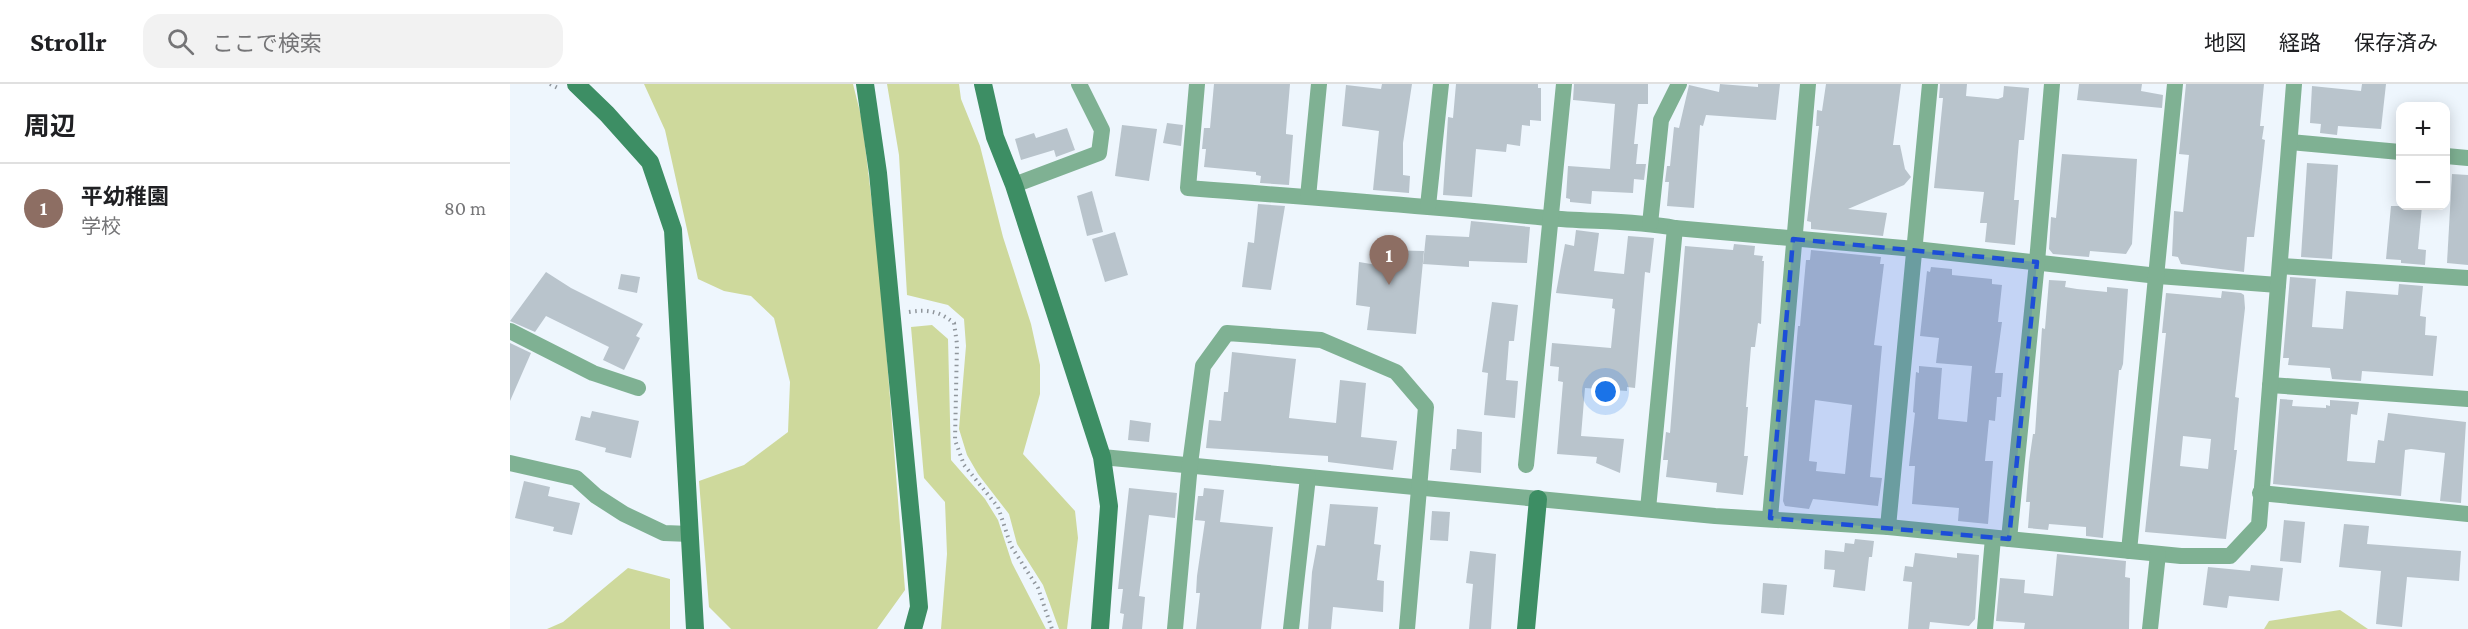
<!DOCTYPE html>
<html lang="ja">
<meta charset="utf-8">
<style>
body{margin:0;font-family:"Crimson Pro","Noto Sans JP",serif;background:#f2f2f2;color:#202124}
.controls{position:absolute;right:18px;top:18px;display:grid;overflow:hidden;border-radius:12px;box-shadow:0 3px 15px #0003}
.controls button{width:54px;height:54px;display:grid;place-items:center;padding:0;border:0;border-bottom:2px solid #e0e0e0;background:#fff;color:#202124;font:30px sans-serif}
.you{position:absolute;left:1096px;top:308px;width:21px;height:21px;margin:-15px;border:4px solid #fff;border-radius:50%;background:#1a73e8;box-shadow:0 0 0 9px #1a73e833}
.badge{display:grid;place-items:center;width:39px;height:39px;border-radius:50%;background:#b72545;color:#fff;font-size:20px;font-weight:700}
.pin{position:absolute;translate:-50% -50px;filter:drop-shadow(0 2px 3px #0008)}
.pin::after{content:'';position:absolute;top:32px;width:21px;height:18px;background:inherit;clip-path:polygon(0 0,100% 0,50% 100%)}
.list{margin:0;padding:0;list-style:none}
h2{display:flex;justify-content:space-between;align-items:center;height:78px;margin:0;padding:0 24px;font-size:26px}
h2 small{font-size:20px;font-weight:400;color:#757577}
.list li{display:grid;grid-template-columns:39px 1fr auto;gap:18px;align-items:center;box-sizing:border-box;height:90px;padding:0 24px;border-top:2px solid #e0e0e0}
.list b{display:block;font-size:22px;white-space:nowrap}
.list p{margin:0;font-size:20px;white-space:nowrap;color:#757577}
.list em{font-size:20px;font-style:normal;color:#757577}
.icon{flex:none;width:33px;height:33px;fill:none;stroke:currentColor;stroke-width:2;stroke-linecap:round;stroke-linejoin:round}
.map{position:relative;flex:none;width:1958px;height:545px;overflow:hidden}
header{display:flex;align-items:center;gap:36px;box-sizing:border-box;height:84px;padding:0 30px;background:#fff;border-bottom:2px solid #e0e0e0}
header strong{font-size:28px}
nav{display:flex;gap:33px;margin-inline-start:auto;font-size:21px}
.search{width:420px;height:54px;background:#f2f2f2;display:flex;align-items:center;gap:15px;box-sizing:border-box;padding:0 21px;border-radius:18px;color:#757577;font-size:22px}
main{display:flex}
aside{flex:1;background:#fff}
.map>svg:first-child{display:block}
</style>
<header>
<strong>Strollr</strong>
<div class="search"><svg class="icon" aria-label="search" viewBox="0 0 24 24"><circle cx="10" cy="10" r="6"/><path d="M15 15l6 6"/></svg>ここで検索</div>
<nav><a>地図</a><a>経路</a><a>保存済み</a></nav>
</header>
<main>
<aside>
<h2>周辺<small></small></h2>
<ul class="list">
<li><span class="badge" style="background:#8d6e63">1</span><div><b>平幼稚園</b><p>学校</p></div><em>80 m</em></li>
</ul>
</aside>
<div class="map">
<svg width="1958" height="545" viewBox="0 0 1958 545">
<rect width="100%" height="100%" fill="#eef6fd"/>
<g fill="#ced99c">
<path d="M 134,0 L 343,0 L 352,36 L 370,186 L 395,506 L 367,545 L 221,545 L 199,523 L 189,397 L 234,381 L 278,348 L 280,298 L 264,234 L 241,212 L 214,207 L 188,195 L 155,46 Z"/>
<path d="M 377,0 L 449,0 L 451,15 L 470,62 L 493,153 L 521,240 L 530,281 L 530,310 L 513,370 L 565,427 L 568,454 L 557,545 L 549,545 L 533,501 L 507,460 L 499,430 L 468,390 L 457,371 L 449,345 L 456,262 L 454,235 L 438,221 L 397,211 L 389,71 Z"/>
<path d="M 422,241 L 438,255 L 441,376 L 475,415 L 488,436 L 502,479 L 536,545 L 431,545 L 437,470 L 435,418 L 414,394 L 401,243 Z"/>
<path d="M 118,484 L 160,495 L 160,545 L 37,545 L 53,538 Z"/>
<path d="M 1830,526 L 1858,545 L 1754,545 L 1759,537 Z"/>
</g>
<g fill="#b9c4cc" fill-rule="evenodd">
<path d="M 704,0 L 780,0 L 776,47 L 776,50 L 783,51 L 779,101 L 750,99 L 751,92 L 746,91 L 746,88 L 694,83 L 696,65 L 692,65 L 694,44 L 700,44 Z"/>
<path d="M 872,0 L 902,0 L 893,59 L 893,91 L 900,92 L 899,109 L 863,106 L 869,47 L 832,42 L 836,1 L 871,5 Z"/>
<path d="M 946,0 L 1028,0 L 1028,4 L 1031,4 L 1031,37 L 1020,36 L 1020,42 L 1012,41 L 1010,62 L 997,60 L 996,68 L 966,65 L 962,113 L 933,111 L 938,33 L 943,34 Z"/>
<path d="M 1064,0 L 1138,0 L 1138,20 L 1128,20 L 1124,60 L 1128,60 L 1126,80 L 1136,80 L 1134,96 L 1124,95 L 1123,109 L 1082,107 L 1081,120 L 1060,118 L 1060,115 L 1056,114 L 1058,82 L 1100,85 L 1105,20 L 1063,16 Z"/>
<path d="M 1210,0 L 1248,3 L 1248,0 L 1270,0 L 1266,36 L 1196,31 L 1193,42 L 1190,41 L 1184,124 L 1157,122 L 1159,98 L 1155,98 L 1157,82 L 1160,82 L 1164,43 L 1169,44 L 1179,1 L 1209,8 Z"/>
<path d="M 1316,0 L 1391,0 L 1383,61 L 1390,61 L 1395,85 L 1401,93 L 1394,101 L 1338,125 L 1377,129 L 1373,152 L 1301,145 L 1301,138 L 1297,137 L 1309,42 L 1306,42 L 1307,26 L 1312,27 Z"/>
<path d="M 1430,0 L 1457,0 L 1456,12 L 1488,15 L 1493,13 L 1494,2 L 1519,4 L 1514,56 L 1509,56 L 1504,116 L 1509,116 L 1505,161 L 1475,158 L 1477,139 L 1470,139 L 1474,108 L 1424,104 L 1433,14 L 1429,14 Z"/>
<path d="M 1569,0 L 1632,0 L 1631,7 L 1653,11 L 1652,24 L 1567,16 Z"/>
<path d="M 1676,0 L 1754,0 L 1750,42 L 1754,42 L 1752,55 L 1755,56 L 1752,85 L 1744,153 L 1737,153 L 1734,188 L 1671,180 L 1668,173 L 1662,172 L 1664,127 L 1673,128 L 1679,71 L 1669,70 Z"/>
<path d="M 1852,0 L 1876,0 L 1871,45 L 1828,42 L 1827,51 L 1810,49 L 1811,40 L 1800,39 L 1802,2 L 1851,7 Z"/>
<path d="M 657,39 L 673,41 L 671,62 L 653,59 Z"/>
<path d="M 612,41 L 647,45 L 639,97 L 605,92 Z"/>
<path d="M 557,44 L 565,66 L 546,73 L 544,66 L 511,76 L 505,55 L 524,49 L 526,54 Z"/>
<path d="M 1552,70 L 1627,75 L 1622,160 L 1616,170 L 1580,167 L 1579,173 L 1543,170 L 1539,165 L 1541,133 L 1546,134 Z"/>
<path d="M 1797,79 L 1828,81 L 1822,175 L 1791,173 Z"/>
<path d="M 1942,90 L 1958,91 L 1958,181 L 1937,179 Z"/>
<path d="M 582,107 L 593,148 L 577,152 L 567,112 Z"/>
<path d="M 748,120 L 775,122 L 761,206 L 732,203 L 738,158 L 744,159 Z"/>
<path d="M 1881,122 L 1912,122 L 1908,165 L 1916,166 L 1915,181 L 1891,179 L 1891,176 L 1876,175 Z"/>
<path d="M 961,137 L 1020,143 L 1017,179 L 959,177 L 959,183 L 913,180 L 916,151 L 959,153 Z"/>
<path d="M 1066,146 L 1089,149 L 1084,187 L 1114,190 L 1118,152 L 1144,154 L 1140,189 L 1135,188 L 1125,304 L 1117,303 L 1117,307 L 1075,304 L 1071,352 L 1114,355 L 1110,389 L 1086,379 L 1087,373 L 1047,370 L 1053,298 L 1048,297 L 1049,283 L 1040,282 L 1042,259 L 1101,264 L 1105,225 L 1102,224 L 1103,215 L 1046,209 L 1055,160 L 1064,162 Z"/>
<path d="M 605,148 L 618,191 L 595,198 L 582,155 Z"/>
<path d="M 1224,160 L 1245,162 L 1244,171 L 1253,172 L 1252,177 L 1254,177 L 1251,240 L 1248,239 L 1245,263 L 1241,263 L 1236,323 L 1238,323 L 1234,372 L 1238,372 L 1233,411 L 1206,408 L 1207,399 L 1156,393 L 1158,376 L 1153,376 L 1156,348 L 1160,349 L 1175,162 L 1223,166 Z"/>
<path d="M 870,166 L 914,167 L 906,250 L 857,246 L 860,223 L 846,221 L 849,178 L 867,181 Z"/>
<path d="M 1301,166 L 1371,173 L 1370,180 L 1374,180 L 1364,261 L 1372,262 L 1360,393 L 1372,394 L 1368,422 L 1303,415 L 1299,425 L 1275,422 L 1273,417 L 1288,242 L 1290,242 L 1296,176 L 1300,176 ZM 1305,316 L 1342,321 L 1335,390 L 1306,387 L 1307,378 L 1299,377 Z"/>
<path d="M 1421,183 L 1442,185 L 1442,191 L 1482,195 L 1482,200 L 1492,201 L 1488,238 L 1492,238 L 1485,289 L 1493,289 L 1491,313 L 1487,313 L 1485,337 L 1479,336 L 1475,377 L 1483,377 L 1478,440 L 1448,437 L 1449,424 L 1402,420 L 1405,382 L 1399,382 L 1405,329 L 1403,328 L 1406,288 L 1409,289 L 1409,282 L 1432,284 L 1428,335 L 1457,338 L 1462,282 L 1426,279 L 1429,254 L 1410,252 L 1417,187 L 1420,188 Z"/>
<path d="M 36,188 L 61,204 L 133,240 L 126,252 L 130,254 L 114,286 L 93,276 L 99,263 L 36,232 L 25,248 L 0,237 Z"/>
<path d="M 111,190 L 130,193 L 127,209 L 108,205 Z"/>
<path d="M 1780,193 L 1806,195 L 1802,243 L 1833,245 L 1836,207 L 1888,211 L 1889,200 L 1913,202 L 1910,232 L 1916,233 L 1915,251 L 1927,252 L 1923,292 L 1852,287 L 1851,297 L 1822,295 L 1820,284 L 1778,281 L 1779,274 L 1773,274 Z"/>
<path d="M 1539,196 L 1556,197 L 1555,203 L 1567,205 L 1597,208 L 1597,203 L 1618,205 L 1613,280 L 1611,286 L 1609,286 L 1593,454 L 1576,452 L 1576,443 L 1539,440 L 1538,446 L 1518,444 L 1520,418 L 1516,418 L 1519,378 L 1523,350 L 1525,350 L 1532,244 L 1535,245 Z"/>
<path d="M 1712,207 L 1731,209 L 1734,211 L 1735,224 L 1725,313 L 1729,314 L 1724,366 L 1727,366 L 1716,455 L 1635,448 L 1656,249 L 1652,249 L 1656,209 L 1711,214 ZM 1673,352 L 1701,355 L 1698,385 L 1670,382 Z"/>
<path d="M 982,218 L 1008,221 L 1004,257 L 999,257 L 996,296 L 1008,297 L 1005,334 L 974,331 L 978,289 L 972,288 Z"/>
<path d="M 0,259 L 21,269 L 0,317 Z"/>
<path d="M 722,268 L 786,275 L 779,334 L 826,339 L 830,296 L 856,299 L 851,353 L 887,357 L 883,386 L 818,378 L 818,372 L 696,364 L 699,336 L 711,337 L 714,308 L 718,308 Z"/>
<path d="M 1770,315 L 1783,316 L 1782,322 L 1816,324 L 1816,321 L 1820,322 L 1820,316 L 1849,318 L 1847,331 L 1841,330 L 1837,377 L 1865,379 L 1868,356 L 1874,357 L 1878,329 L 1956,338 L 1951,419 L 1930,417 L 1935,369 L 1901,365 L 1895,366 L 1891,412 L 1763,400 Z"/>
<path d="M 82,327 L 129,337 L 121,374 L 95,368 L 96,364 L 65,356 L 71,332 L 80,334 Z"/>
<path d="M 620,336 L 641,339 L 639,358 L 618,356 Z"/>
<path d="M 947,345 L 972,348 L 971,389 L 940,386 L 942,365 L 946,365 Z"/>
<path d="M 14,397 L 40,403 L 38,412 L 70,419 L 62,451 L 43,447 L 44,443 L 5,434 Z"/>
<path d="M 619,404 L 667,409 L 665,434 L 639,431 L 629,512 L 635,513 L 632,545 L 612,545 L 614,530 L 610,529 L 613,505 L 608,505 Z"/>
<path d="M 694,404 L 714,406 L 710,438 L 763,443 L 751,545 L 686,545 L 690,509 L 686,509 L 687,492 L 695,437 L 685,436 L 688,412 L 693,412 Z"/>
<path d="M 820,420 L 868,423 L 864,460 L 871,461 L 867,496 L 874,497 L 873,528 L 823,523 L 821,545 L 798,545 L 802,488 L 807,461 L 815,462 Z"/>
<path d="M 922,427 L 940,428 L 938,457 L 920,456 Z"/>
<path d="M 1774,436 L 1795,438 L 1791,479 L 1770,477 Z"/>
<path d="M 1834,440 L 1859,442 L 1857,460 L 1951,467 L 1949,497 L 1897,493 L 1892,543 L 1866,540 L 1871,487 L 1829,483 Z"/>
<path d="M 1345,455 L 1364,457 L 1362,473 L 1359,473 L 1355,507 L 1323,503 L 1325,486 L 1314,485 L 1315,466 L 1334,468 L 1335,459 L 1344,460 Z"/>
<path d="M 960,467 L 986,470 L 981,545 L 959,545 L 963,500 L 956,499 Z"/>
<path d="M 1405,469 L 1447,474 L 1447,469 L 1469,471 L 1465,535 L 1459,542 L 1420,538 L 1419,545 L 1398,545 L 1402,498 L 1393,497 L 1395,482 L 1403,483 Z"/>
<path d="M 1547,470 L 1616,477 L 1615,493 L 1620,494 L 1619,545 L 1514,545 L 1515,539 L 1486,537 L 1490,494 L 1515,496 L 1514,509 L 1543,512 Z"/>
<path d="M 1741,481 L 1773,484 L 1769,517 L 1719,512 L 1717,524 L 1693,521 L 1698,483 L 1740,487 Z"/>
<path d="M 1253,499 L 1277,501 L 1274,531 L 1251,529 Z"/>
</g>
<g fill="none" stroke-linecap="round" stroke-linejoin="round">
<g stroke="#90969c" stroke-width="4" stroke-dasharray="1.5 4.5" stroke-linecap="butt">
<path d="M 40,0 L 50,5"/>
<path d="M 399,228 C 417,225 429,227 444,239 L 447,260 L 445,356 L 454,381 L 488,423 L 501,462 L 528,504 L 542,545"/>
</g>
<g stroke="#7fb193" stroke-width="16">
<path d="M 687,0 L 678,104 C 798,113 918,122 1037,134 C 1080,138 1123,136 1165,144 L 1405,165 L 1648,192 L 1768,201"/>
<path d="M 1780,58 L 1890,68"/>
<path d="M 1936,72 L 1958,74"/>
<path d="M 504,101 L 589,69 L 592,46 L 569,0"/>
<path d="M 798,113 L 809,0"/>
<path d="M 918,122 L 931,0"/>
<path d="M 1140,140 L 1151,36 L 1169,0"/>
<path d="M 1770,182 L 1958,194"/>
<path d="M 0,247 L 83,289 L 128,304"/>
<path d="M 1760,301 L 1958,315"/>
<path d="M 592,373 L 1205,432 L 1378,443 L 1671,472 L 1720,472 L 1749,441 L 1784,0"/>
<path d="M 0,379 L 66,394 L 86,412 L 114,430 L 154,449 L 180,450"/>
<path d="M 1016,381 L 1054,0"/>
<path d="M 1750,409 L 1958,430"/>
<path d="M 1138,425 L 1165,144"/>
<path d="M 1260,434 L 1298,0"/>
<path d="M 1378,443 L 1420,0"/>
<path d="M 1499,455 L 1527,178 L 1542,0"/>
<path d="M 1619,467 L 1665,0"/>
<path d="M 665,545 L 680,380 L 693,282 L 717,249 L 811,256 L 886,288 L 916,323 L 897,545"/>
<path d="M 781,545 L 798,393"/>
<path d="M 1475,545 L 1483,454"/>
<path d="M 1640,545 L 1648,470"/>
</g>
<g stroke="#3d8e64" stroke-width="18">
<path d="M 66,0 L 97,30 L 140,78 L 163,146 L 185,545"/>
<path d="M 355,0 L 368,89 L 404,465 L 409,523 L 403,545"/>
<path d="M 473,0 L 485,53 L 504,101 L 592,373 L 599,422 L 590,545"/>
<path d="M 1016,545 L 1028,415"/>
</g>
</g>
<path fill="#1d4ed8" fill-opacity="0.2" stroke="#1d4ed8" stroke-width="4.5" stroke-dasharray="12 8" stroke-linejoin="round" d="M 1283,155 L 1527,178 L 1499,455 L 1260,434 Z"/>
</svg>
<div class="controls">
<button>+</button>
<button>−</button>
</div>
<div class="you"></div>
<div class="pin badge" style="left:879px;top:201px;background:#8d6e63">1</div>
</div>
</main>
